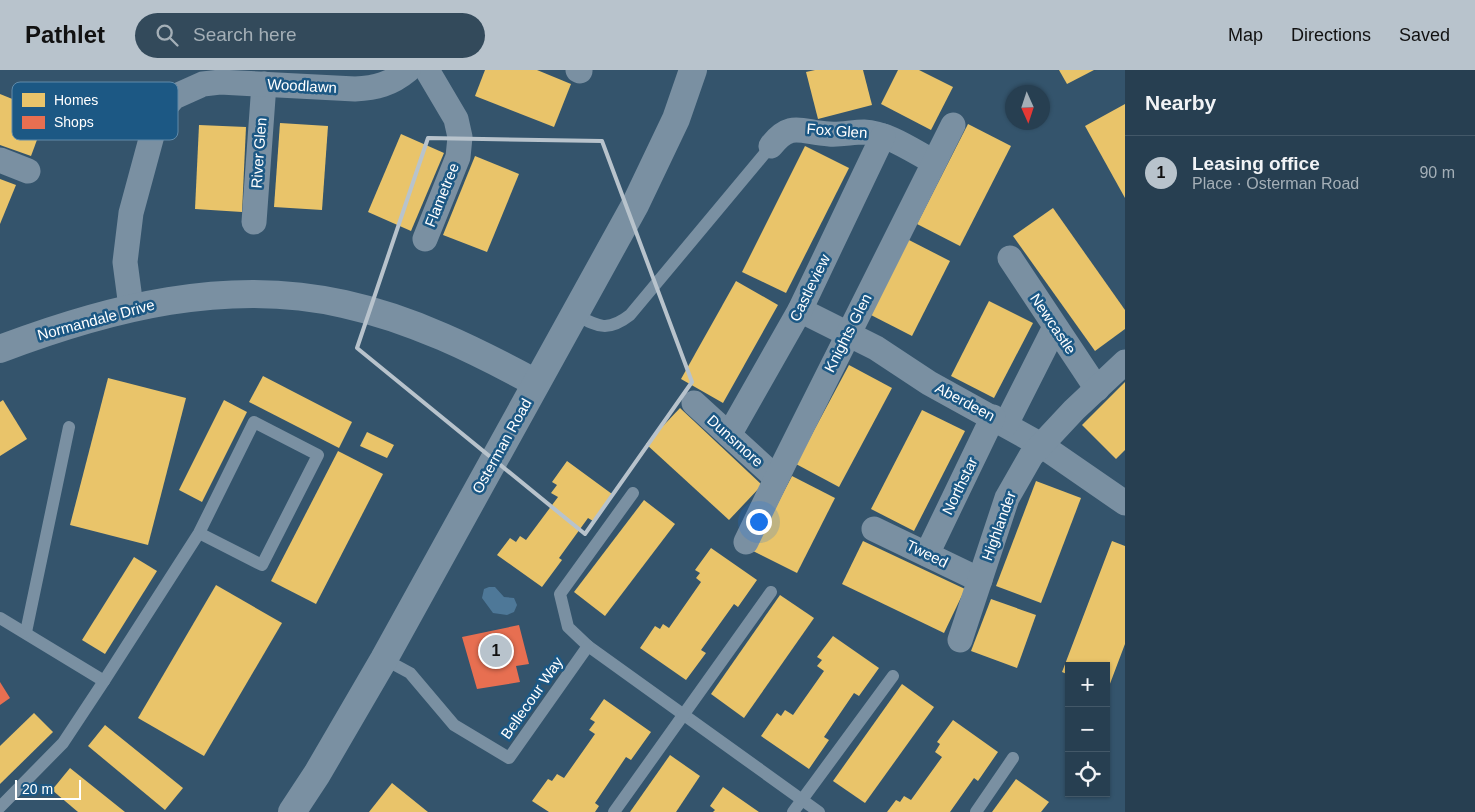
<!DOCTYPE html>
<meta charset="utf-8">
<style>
body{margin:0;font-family:Helvetica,sans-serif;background:#334a5b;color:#f1f3f6}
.controls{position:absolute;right:15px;bottom:15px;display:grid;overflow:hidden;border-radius:0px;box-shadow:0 1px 4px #0004}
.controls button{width:45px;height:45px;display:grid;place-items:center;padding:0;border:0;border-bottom:1px solid #435868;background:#273f51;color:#f1f3f6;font:25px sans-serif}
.compass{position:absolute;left:1005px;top:15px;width:45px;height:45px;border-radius:50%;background:#273f51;box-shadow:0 1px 4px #0004;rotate:177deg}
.scale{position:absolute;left:15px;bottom:12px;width:66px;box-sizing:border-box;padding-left:5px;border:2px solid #fff;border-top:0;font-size:14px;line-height:18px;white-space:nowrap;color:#fff;-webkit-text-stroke:4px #1c5884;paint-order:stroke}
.you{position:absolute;left:758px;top:451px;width:18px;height:18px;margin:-12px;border:4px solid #fff;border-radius:50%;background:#1a73e8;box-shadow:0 0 0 8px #1a73e833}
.badge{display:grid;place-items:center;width:32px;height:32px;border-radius:50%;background:#b8c3cc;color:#111;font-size:16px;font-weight:700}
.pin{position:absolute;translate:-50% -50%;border:2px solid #fff;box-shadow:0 1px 5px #0006}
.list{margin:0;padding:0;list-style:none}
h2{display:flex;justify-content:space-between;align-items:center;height:65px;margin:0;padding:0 20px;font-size:21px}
h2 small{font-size:16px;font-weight:400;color:#a4afb7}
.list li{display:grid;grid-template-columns:32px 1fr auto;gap:15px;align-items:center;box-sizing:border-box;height:75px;padding:0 20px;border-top:1px solid #435868}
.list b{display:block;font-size:19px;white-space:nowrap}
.list p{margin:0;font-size:16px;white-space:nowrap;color:#a4afb7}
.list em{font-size:16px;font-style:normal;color:#a4afb7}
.icon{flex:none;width:28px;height:28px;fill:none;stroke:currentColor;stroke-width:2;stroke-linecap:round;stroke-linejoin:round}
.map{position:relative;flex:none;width:1125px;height:742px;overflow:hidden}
header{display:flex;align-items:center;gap:30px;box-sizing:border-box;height:70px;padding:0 25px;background:#b8c3cc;color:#111}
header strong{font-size:24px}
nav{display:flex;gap:28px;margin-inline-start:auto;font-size:18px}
.search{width:350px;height:45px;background:#334a5b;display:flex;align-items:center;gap:12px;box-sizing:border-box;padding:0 18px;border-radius:28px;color:#a4afb7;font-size:19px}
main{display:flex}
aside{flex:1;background:#273f51}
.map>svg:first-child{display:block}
</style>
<header>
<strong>Pathlet</strong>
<div class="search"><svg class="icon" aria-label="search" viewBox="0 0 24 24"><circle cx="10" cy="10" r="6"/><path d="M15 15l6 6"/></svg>Search here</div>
<nav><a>Map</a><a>Directions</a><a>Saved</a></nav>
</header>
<main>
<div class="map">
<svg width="1125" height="742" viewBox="0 0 1125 742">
<rect width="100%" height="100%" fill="#34546c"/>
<path fill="#4e7898" d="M 489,517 L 495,517 L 504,527 L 514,528 L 517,535 L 514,542 L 507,545 L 493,543 L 482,528 L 484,519 Z"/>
<g fill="#e9c46a">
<path d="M 485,0 L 537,0 L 571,14 L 554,57 L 475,26 Z"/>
<path d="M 815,0 L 863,0 L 872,35 L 818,49 L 806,2 Z"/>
<path d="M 898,0 L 919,0 L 953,17 L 931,60 L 881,34 Z"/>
<path d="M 1059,0 L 1094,0 L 1067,14 Z"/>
<path d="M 0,24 L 47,43 L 31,86 L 0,75 Z"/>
<path d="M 1125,34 L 1125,128 L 1085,56 Z"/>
<path d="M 280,53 L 328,56 L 322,140 L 274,137 Z"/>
<path d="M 968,54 L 1011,76 L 960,176 L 917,154 Z"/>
<path d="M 199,55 L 246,57 L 242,142 L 195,139 Z"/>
<path d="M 401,64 L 444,83 L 411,161 L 368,142 Z"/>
<path d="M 805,76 L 849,98 L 786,223 L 742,202 Z"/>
<path d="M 475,86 L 519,104 L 487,182 L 443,165 Z"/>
<path d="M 0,109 L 16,115 L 0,154 Z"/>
<path d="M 1053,138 L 1125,240 L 1125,259 L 1095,281 L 1013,166 Z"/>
<path d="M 907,169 L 950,191 L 912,266 L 869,244 Z"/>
<path d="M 736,211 L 778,235 L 723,333 L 681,309 Z"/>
<path d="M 989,231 L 1033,253 L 994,328 L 951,306 Z"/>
<path d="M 849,295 L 892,318 L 839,417 L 796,394 Z"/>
<path d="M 263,306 L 352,352 L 339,378 L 249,332 Z"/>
<path d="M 108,308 L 186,328 L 148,475 L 70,455 Z"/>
<path d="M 1125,312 L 1125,380 L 1116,389 L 1082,355 Z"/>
<path d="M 3,330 L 27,369 L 0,386 L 0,332 Z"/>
<path d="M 224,330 L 247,342 L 202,432 L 179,420 Z"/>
<path d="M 680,338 L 762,415 L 729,450 L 646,374 Z"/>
<path d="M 922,340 L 965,361 L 914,461 L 871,439 Z"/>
<path d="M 367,362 L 394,375 L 387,388 L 360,376 Z"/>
<path d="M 338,381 L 383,404 L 316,534 L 271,511 Z"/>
<path d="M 567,391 L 612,424 L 593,451 L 588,448 L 559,488 L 562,490 L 542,517 L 497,485 L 510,468 L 516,472 L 520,466 L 526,470 L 558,427 L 551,423 L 557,415 L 552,412 Z"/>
<path d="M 792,406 L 835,428 L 797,503 L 753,481 Z"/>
<path d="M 1036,411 L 1081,428 L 1041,533 L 996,516 Z"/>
<path d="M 644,430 L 675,454 L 605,546 L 574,522 Z"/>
<path d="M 863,471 L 965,519 L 944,563 L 842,514 Z"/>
<path d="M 1112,471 L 1125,476 L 1125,574 L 1108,619 L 1106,596 L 1069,596 L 1069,605 L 1062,602 Z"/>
<path d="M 711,478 L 757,510 L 738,537 L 734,534 L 701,580 L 706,583 L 686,610 L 640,578 L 655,556 L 660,559 L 663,554 L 669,558 L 701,512 L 696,508 L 700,503 L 695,500 Z"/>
<path d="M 134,487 L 157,501 L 105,584 L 82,570 Z"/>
<path d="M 216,515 L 282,553 L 204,686 L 138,648 Z"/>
<path d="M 780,525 L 814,548 L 744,648 L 711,624 Z"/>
<path d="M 991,529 L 1036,545 L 1017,598 L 971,581 Z"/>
<path d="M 833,566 L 879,598 L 859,626 L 854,623 L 824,667 L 829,670 L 809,699 L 761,666 L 777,643 L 781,646 L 785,640 L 793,645 L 824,601 L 817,596 L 822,590 L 817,587 Z"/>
<path d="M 902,614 L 934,637 L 865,733 L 833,711 Z"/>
<path d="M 604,629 L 651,662 L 631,690 L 626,687 L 595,733 L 599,736 L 595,742 L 549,742 L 532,731 L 548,709 L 552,711 L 557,704 L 564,708 L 595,664 L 589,660 L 595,652 L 590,649 Z"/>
<path d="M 34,643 L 53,662 L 0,714 L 0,676 Z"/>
<path d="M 953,650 L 998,682 L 978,711 L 974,708 L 950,742 L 887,742 L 896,730 L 900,732 L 904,726 L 911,730 L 942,687 L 935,682 L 940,674 L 937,672 Z"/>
<path d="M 105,655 L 183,718 L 165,740 L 88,676 Z"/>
<path d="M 670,685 L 700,706 L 676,742 L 630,742 Z"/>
<path d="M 70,698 L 125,742 L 78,742 L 52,720 Z"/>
<path d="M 1016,709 L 1049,732 L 1041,742 L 992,742 Z"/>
<path d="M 392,713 L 428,742 L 369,742 Z"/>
<path d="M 723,717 L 759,742 L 713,742 L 715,740 L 710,736 Z"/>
</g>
<g fill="#e76f51">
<path d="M 519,555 L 529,594 L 516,596 L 520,612 L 477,619 L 462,567 Z"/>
<path d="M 0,612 L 10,628 L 0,635 Z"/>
</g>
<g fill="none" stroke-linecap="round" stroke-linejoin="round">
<g stroke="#7a90a2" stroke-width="12">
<path d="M 574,244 C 597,256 607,263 630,245 L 771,76"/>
<path d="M 633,423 L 560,524 L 568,557 L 588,576 L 819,742"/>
<path d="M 0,548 L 104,611"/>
<path d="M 26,562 L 69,357"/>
<path d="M 384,589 L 410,603 L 454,655 L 509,688 L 588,576"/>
<path d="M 0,737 L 63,673 L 104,611 L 199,463 L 254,352 L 318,385 L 262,495 L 199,463"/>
<path d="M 614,742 L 771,522"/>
<path d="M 793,742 L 893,606"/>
<path d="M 976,742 L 1013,688"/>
</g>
<g stroke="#7a90a2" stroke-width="25">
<path d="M 578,0 L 580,1"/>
<path d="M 771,76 C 791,50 802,63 829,64 C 841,65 852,62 864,62 C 888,63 913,81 934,92"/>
<path d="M 0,90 L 28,101"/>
<path d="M 254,152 L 264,14"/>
<path d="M 425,169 L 458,87 L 460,67 L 456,49 L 427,0"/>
<path d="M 1010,188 L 1097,319"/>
<path d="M 131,237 L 125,192 L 131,143 L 157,47 L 174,27 L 203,14 L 220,12 L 355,19 C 376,18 391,14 408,0"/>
<path d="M 800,240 L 876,278 L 929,313 L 1041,375 L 1125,433"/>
<path d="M 694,333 L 776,408"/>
<path d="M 1006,354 L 1055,257"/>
<path d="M 729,365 L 800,240 L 883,66"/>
<path d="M 874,459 L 980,510"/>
<path d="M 746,472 L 784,393 L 953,55"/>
<path d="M 927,484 L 993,347"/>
<path d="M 960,570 L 1007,428 L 1031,386 L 1074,340 L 1125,292"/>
</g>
<g stroke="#7a90a2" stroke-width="28">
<path d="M 0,279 C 108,238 228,207 344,234 C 412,249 475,280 536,313"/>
<path d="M 292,742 L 317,704 L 384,589 L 635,135 L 676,49 L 693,0"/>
</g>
</g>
<path fill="none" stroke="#b8c3cc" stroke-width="4" stroke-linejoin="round" d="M 428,68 L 602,71 L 692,312 L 585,464 L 357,278 Z"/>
<g text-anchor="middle" stroke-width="5" stroke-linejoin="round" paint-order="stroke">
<g font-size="15" fill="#fff" stroke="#1c5884">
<text transform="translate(302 16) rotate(3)" y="5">Woodlawn</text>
<text transform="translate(837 61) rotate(4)" y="5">Fox Glen</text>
<text transform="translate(259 83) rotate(-86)" y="5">River Glen</text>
<text transform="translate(442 125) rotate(-68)" y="5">Flametree</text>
<text transform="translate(810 218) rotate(-64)" y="5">Castleview</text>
<text transform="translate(96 250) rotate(-15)" y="5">Normandale Drive</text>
<text transform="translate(1053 254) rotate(56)" y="5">Newcastle</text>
<text transform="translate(848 263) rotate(-63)" y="5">Knights Glen</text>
<text transform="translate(965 332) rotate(28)" y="5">Aberdeen</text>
<text transform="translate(735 371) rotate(42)" y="5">Dunsmore</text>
<text transform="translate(502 376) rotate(-61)" y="5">Osterman Road</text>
<text transform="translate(960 416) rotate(-64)" y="5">Northstar</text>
<text transform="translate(999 456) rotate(-70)" y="5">Highlander</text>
<text transform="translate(927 484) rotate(26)" y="5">Tweed</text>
<text transform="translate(532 628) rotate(-55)" y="5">Bellecour Way</text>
</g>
</g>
<rect x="12" y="12" width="166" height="58" rx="8" fill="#1c5884" stroke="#608aa9" stroke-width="1"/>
<rect x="22" y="23" width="23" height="14" fill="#e9c46a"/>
<rect x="22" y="46" width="23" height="13" fill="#e76f51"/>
<g font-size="14" fill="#fff">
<text x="54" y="35">Homes</text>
<text x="54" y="57">Shops</text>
</g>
</svg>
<div class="controls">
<button>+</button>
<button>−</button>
<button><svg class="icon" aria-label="locate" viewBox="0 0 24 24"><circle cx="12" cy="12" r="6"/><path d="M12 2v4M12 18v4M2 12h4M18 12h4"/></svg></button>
</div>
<svg class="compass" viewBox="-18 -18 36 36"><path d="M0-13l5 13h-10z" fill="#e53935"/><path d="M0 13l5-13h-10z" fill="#a4afb7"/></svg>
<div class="scale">20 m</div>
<div class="you"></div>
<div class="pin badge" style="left:496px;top:581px">1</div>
</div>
<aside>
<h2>Nearby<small></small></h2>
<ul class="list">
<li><span class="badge">1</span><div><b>Leasing office</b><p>Place · Osterman Road</p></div><em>90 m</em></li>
</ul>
</aside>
</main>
